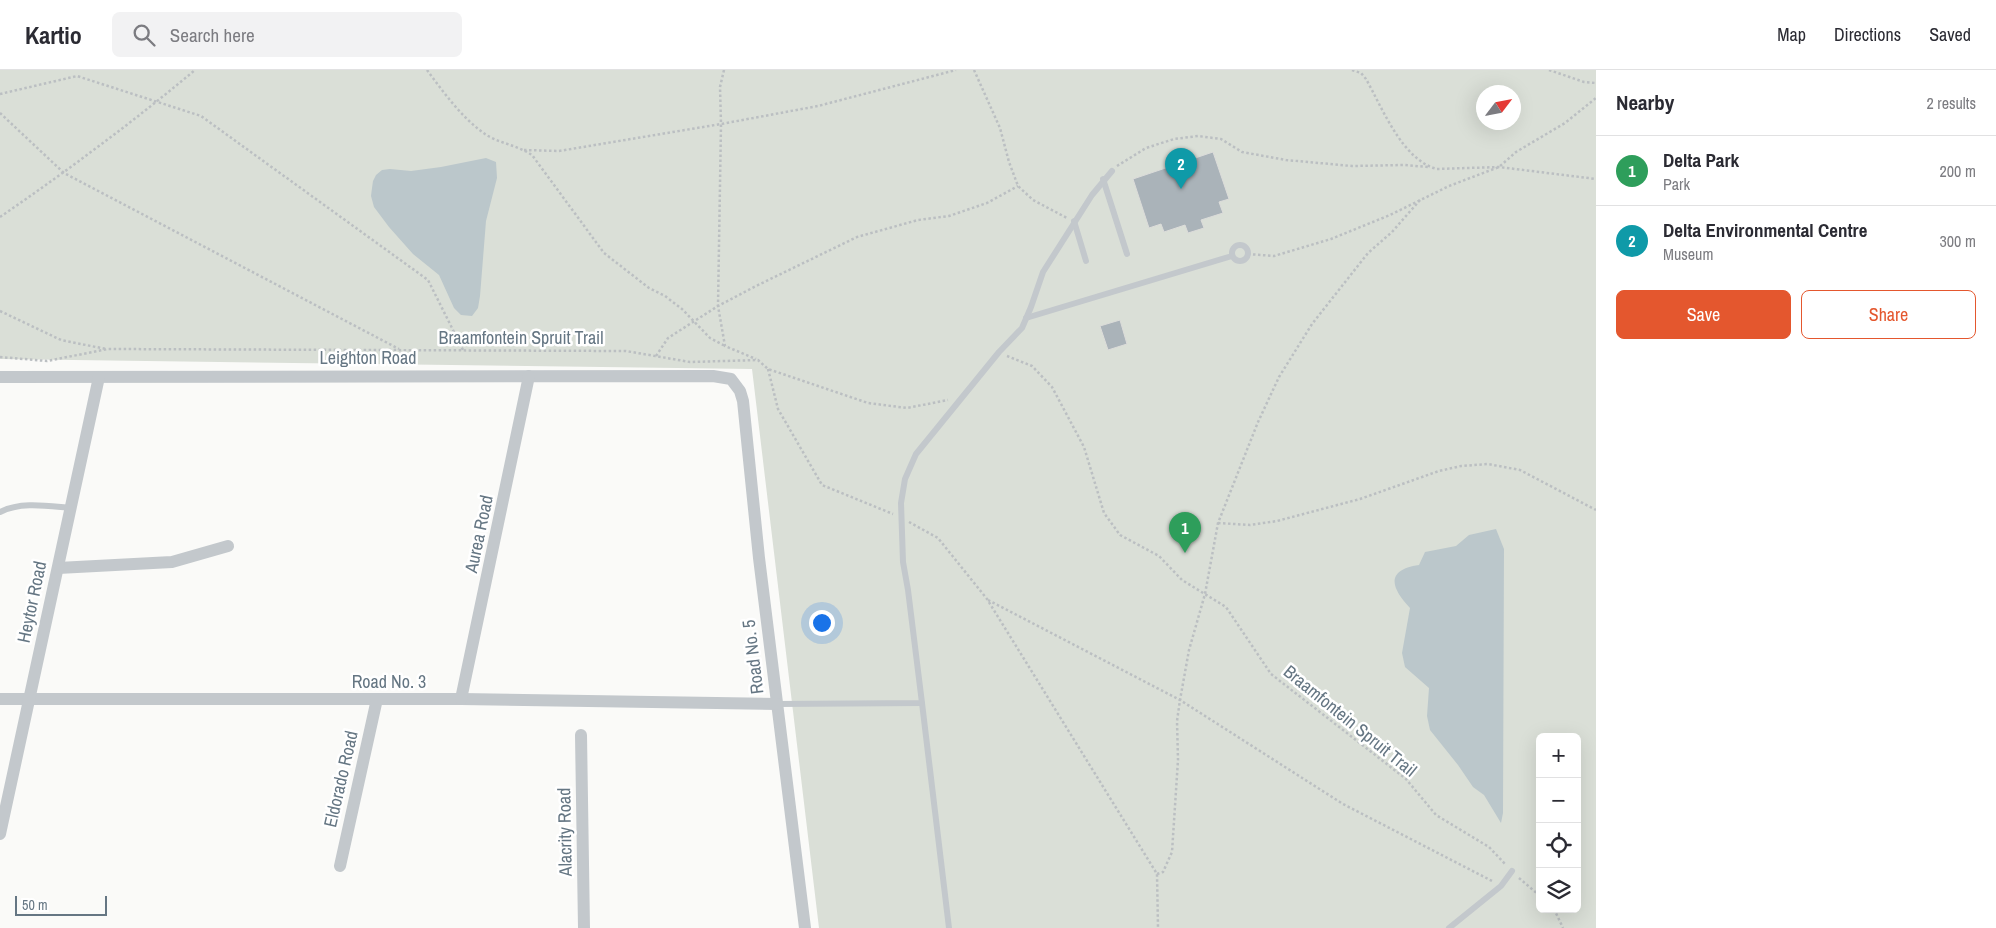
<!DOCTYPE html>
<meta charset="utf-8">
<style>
body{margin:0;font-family:"Archivo Narrow",sans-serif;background:#f2f2f3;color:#2b2b33}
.controls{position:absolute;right:15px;bottom:15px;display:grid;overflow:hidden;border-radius:8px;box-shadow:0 5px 20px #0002}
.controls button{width:45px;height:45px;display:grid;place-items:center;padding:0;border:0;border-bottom:1px solid #e1e1e2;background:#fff;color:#2b2b33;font:25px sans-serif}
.compass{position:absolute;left:1476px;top:15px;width:45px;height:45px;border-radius:50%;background:#fff;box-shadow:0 5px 20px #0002;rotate:58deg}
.scale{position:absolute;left:15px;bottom:12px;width:92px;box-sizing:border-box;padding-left:5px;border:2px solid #657683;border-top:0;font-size:14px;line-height:18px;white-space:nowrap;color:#657683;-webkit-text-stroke:4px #fff;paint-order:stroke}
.you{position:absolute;left:821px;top:552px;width:18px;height:18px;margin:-12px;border:4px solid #fff;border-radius:50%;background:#1a73e8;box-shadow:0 0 0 8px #1a73e833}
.badge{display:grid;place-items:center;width:32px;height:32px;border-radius:50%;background:#e4572e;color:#fff;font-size:16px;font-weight:700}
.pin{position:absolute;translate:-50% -41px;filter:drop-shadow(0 1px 2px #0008)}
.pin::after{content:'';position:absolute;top:26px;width:18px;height:15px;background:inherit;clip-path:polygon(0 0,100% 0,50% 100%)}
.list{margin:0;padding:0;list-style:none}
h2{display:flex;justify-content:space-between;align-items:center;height:65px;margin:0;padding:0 20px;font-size:21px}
h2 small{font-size:16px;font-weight:400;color:#7c7c81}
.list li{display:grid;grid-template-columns:32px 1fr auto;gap:15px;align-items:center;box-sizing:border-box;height:70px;padding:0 20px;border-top:1px solid #e1e1e2}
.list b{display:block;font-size:19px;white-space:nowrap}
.list p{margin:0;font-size:16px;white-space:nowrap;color:#7c7c81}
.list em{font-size:16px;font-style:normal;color:#7c7c81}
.actions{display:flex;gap:10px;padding:15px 20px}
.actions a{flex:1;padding:11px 0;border:1px solid #e4572e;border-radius:8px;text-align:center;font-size:18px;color:#e4572e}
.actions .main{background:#e4572e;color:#fff}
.icon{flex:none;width:28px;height:28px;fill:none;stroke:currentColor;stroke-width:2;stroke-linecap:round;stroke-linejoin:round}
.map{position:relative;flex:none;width:1596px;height:858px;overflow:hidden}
header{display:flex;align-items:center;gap:30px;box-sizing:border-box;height:70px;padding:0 25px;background:#fff;border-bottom:1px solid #e1e1e2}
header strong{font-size:24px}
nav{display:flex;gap:28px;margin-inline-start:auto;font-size:18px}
.search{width:350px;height:45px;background:#f2f2f3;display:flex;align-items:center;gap:12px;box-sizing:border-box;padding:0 18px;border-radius:8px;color:#7c7c81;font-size:19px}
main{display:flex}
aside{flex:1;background:#fff}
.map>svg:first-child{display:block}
</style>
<header>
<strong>Kartio</strong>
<div class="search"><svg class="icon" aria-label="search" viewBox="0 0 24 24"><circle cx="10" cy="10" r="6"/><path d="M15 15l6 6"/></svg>Search here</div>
<nav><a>Map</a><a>Directions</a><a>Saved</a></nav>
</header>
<main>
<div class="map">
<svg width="1596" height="858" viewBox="0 0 1596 858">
<rect width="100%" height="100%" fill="#fafaf8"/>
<path fill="#dadfd7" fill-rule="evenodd" d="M 0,0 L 1596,0 L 1596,858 L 819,858 L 752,299 L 0,289 ZM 1484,22 L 1514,22 L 1514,52 L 1484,52 ZM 1540,667 L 1577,667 L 1577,839 L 1540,839 Z"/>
<g fill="#bbc7cb">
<path d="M 486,88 L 496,92 L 497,108 L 486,151 L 480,226 L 478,238 L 472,246 L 461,245 L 454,238 L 439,205 L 413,184 L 389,157 L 374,137 L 371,126 L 372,118 L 373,111 L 376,105 L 382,100 L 390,99 L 411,101 L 441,97 Z"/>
<path d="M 1496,459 L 1504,479 L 1503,743 L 1501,753 L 1484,725 L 1473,717 L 1458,695 L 1430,660 L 1427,646 L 1429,618 L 1405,597 L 1402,583 L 1410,538 C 1391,518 1385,500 1419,495 L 1425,482 L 1456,476 L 1469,465 Z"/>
</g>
<g fill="#aab3b9" stroke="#dcdcda">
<path d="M 1213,82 L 1229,129 L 1219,132 L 1223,143 L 1201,150 L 1204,158 L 1188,163 L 1185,155 L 1164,162 L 1161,154 L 1149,158 L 1133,109 Z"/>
<path d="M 1120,250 L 1127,274 L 1108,280 L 1100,256 Z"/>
</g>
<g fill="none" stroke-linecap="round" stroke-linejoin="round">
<g stroke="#bbbfc2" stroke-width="2.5" stroke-dasharray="2.5 2.5" stroke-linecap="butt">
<path d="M 427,0 C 444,23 462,48 485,64 C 498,73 517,75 532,85 L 604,183 L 649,218 L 665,226 L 682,239 L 710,268 L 725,276"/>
<path d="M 724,0 L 720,17 L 721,54 L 718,236 L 725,276 L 756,289"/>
<path d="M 974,0 L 1000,58 L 1009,92 L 1018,116 L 1033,130 L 1067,148"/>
<path d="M 1352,0 L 1361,3 L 1366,9 C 1382,37 1402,90 1437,99 L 1499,97 L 1596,109"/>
<path d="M 1549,0 L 1584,12 L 1596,13"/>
<path d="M 0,24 L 77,6 L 201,46 L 428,210 L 463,280"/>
<path d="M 0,43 L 64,103 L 399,279"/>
<path d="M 524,80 L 559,81 L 721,54 L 818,36 L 956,0"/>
<path d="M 1117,96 L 1146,78 L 1174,69 L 1198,66 L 1221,69 L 1242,82 L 1286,90 L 1352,96 L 1404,95 L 1428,97"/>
<path d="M 0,147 C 67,101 133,52 195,0"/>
<path d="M 1248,184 L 1274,186 L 1331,169 L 1390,145 L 1449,116 L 1499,97 L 1516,82 L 1565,53 L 1596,28"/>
<path d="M 0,241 L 61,270 L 106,279"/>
<path d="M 656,286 L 668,268 L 718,236 L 756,216 L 857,167 L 918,150 L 949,146 L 987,133 L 1018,116"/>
<path d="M 1007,286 L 1032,296 L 1052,317 L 1084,377 L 1104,443 L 1120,465 L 1159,486 L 1182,510 L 1226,537 L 1271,604 L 1406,709 L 1436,745 L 1489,777 L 1506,795"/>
<path d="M 0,287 L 47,291 L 108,279 L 626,281 L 690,292 L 758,290 L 768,299 L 868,333 L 907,338 L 948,330"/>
<path d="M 768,299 L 778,339 L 822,415 L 893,444"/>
<path d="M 909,452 L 938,468 L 987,529 L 1157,804 L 1158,858"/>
<path d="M 1218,453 L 1250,455 L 1277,451 L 1360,429 L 1439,401 L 1461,396 L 1488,394 L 1520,400 L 1596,440"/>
<path d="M 988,530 L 1180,630 L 1343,734 L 1494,812"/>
<path d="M 1157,804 L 1163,802 L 1172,782 L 1178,690 L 1177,651 L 1180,630 L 1189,580 L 1205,524 L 1218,453 L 1258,352 L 1279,307 L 1312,254 L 1368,183 L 1392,162 L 1420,130"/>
<path d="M 1519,808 L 1540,826"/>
<path d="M 1554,839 L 1563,858"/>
</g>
<g stroke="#c3c8cc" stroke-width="6">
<path d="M 1103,109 L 1127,184"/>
<path d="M 1074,151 L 1086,191"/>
<circle cx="1240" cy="183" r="8"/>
<path d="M 1026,248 L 1232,186"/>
<path d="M 0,442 C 21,431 48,436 71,438"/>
<path d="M 922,633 L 949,858"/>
<path d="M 777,634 L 922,633 L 908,520 L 903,492 L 901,433 L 905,409 L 916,384 L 999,282 L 1022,258 L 1031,237 L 1043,202 L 1092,125 L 1112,101"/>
<path d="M 1449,858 L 1501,816 L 1512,801"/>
</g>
<g stroke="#c3c8cc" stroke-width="12">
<path d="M 0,307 L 713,306 L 731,309 L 740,321 L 743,331 L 759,488 L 805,858"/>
<path d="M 58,498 L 172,492 L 228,476"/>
<path d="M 0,629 L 461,629 L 777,634"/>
<path d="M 461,629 L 529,306"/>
<path d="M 581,665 L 584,858"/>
<path d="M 0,764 L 99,307"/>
<path d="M 340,796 L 377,629"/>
</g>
</g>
<g text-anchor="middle" stroke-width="5" stroke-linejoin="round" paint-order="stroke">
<g font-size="18" fill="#657683" stroke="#fff">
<text x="521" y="274">Braamfontein Spruit Trail</text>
<text x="368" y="294">Leighton Road</text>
<text transform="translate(479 464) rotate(-78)" y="6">Aurea Road</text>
<text transform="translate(32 532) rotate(-78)" y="6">Heytor Road</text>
<text transform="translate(753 587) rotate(-97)" y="6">Road No. 5</text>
<text x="389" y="618">Road No. 3</text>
<text transform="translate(1350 651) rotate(39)" y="6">Braamfontein Spruit Trail</text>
<text transform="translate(341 709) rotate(-77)" y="6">Eldorado Road</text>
<text transform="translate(565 762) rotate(-91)" y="6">Alacrity Road</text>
</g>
</g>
</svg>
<div class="controls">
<button>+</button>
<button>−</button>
<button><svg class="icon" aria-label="locate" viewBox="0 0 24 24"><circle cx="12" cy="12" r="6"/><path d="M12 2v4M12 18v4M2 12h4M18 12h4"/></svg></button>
<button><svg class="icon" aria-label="layers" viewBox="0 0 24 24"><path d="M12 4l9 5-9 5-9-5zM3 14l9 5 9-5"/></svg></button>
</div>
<svg class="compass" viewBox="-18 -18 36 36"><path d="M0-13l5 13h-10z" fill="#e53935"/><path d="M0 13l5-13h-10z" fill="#7c7c81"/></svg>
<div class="scale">50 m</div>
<div class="you"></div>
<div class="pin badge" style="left:1185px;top:483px;background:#2e9e5b">1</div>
<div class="pin badge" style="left:1181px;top:119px;background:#0f9aa8">2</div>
</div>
<aside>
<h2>Nearby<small>2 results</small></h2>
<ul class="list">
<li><span class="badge" style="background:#2e9e5b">1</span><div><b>Delta Park</b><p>Park</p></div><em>200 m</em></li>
<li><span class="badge" style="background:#0f9aa8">2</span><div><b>Delta Environmental Centre</b><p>Museum</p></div><em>300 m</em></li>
</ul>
<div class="actions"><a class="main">Save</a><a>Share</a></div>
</aside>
</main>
